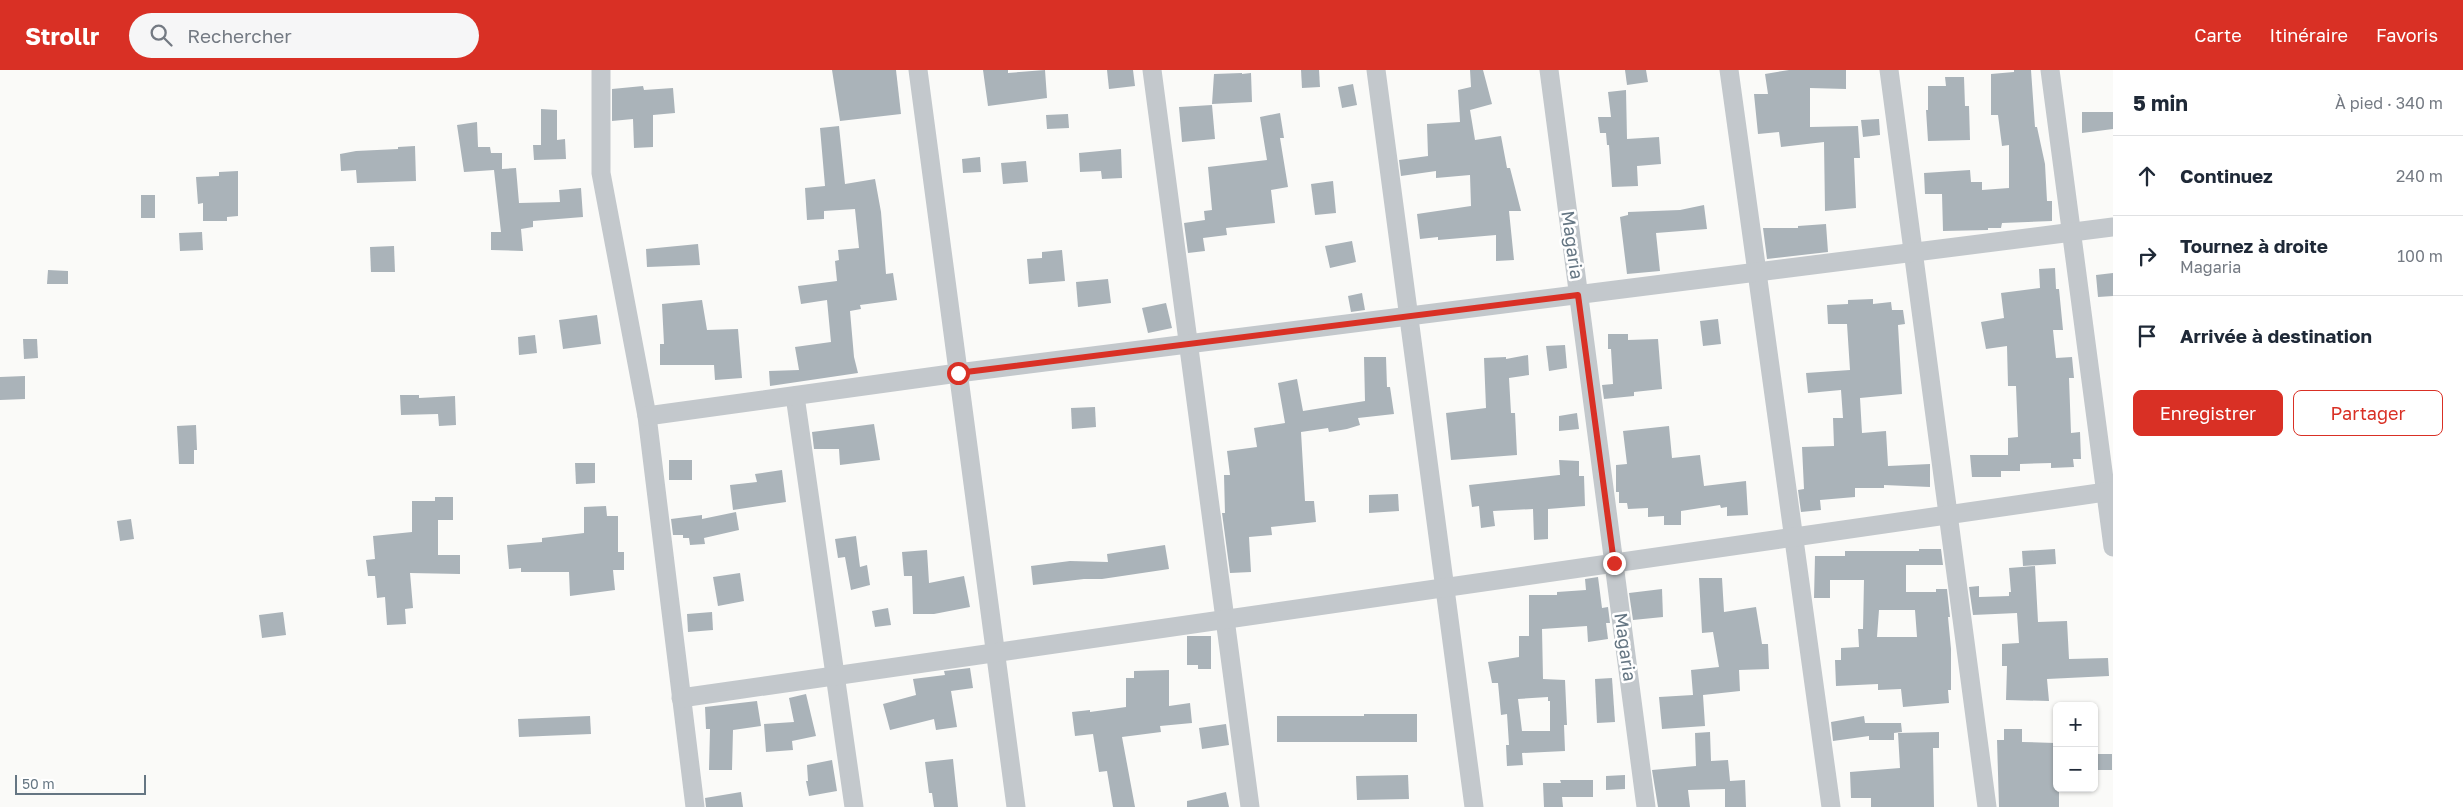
<!DOCTYPE html>
<html lang="fr">
<meta charset="utf-8">
<style>
body{margin:0;font-family:"Golos Text",sans-serif;background:#f6f6f7;color:#1f2937}
.controls{position:absolute;right:15px;bottom:15px;display:grid;overflow:hidden;border-radius:8px;box-shadow:0 1px 4px #0004}
.controls button{width:45px;height:45px;display:grid;place-items:center;padding:0;border:0;border-bottom:1px solid #e0e1e3;background:#fff;color:#1f2937;font:25px sans-serif}
.scale{position:absolute;left:15px;bottom:12px;width:131px;box-sizing:border-box;padding-left:5px;border:2px solid #657683;border-top:0;font-size:14px;line-height:18px;white-space:nowrap;color:#657683;-webkit-text-stroke:4px #fff;paint-order:stroke}
.stop{position:absolute;width:15px;height:15px;margin:-11px;border:4px solid #d93025;border-radius:50%;background:#fff}
.stop.end{background:#d93025;border-color:#fff;box-shadow:0 1px 5px #0008}
.list{margin:0;padding:0;list-style:none}
h2{display:flex;justify-content:space-between;align-items:center;height:65px;margin:0;padding:0 20px;font-size:21px}
h2 small{font-size:16px;font-weight:400;color:#747a83}
.list li{display:grid;grid-template-columns:32px 1fr auto;gap:15px;align-items:center;box-sizing:border-box;height:80px;padding:0 20px;border-top:1px solid #e0e1e3}
.list b{display:block;font-size:19px;white-space:nowrap}
.list p{margin:0;font-size:16px;white-space:nowrap;color:#747a83}
.list em{font-size:16px;font-style:normal;color:#747a83}
.actions{display:flex;gap:10px;padding:15px 20px}
.actions a{flex:1;padding:11px 0;border:1px solid #d93025;border-radius:8px;text-align:center;font-size:18px;color:#d93025}
.actions .main{background:#d93025;color:#fff}
.icon{flex:none;width:28px;height:28px;fill:none;stroke:currentColor;stroke-width:2;stroke-linecap:round;stroke-linejoin:round}
.map{position:relative;flex:none;width:2113px;height:737px;overflow:hidden}
header{display:flex;align-items:center;gap:30px;box-sizing:border-box;height:70px;padding:0 25px;background:#d93025;color:#fff}
header strong{font-size:24px}
nav{display:flex;gap:28px;margin-inline-start:auto;font-size:18px}
.search{width:350px;height:45px;background:#f6f6f7;display:flex;align-items:center;gap:12px;box-sizing:border-box;padding:0 18px;border-radius:28px;color:#747a83;font-size:19px}
main{display:flex}
aside{flex:1;background:#fff}
.map>svg:first-child{display:block}
</style>
<header>
<strong>Strollr</strong>
<div class="search"><svg class="icon" aria-label="search" viewBox="0 0 24 24"><circle cx="10" cy="10" r="6"/><path d="M15 15l6 6"/></svg>Rechercher</div>
<nav><a>Carte</a><a>Itinéraire</a><a>Favoris</a></nav>
</header>
<main>
<div class="map">
<svg width="2113" height="737" viewBox="0 0 2113 737">
<rect width="100%" height="100%" fill="#fafaf8"/>
<g fill="#aab3b9" fill-rule="evenodd">
<path d="M 832,0 L 896,0 L 901,44 L 840,51 Z"/>
<path d="M 983,0 L 1008,0 L 1008,3 L 1045,0 L 1047,28 L 988,36 Z"/>
<path d="M 1107,0 L 1133,0 L 1135,16 L 1109,19 Z"/>
<path d="M 1301,0 L 1319,0 L 1320,17 L 1302,18 Z"/>
<path d="M 1470,0 L 1483,0 L 1492,34 L 1470,40 L 1475,70 L 1501,66 L 1507,98 L 1510,98 L 1521,141 L 1509,141 L 1514,190 L 1496,191 L 1496,165 L 1438,170 L 1438,167 L 1420,169 L 1417,144 L 1471,136 L 1470,105 L 1436,108 L 1436,101 L 1401,106 L 1399,90 L 1428,86 L 1427,54 L 1460,52 L 1458,20 L 1471,17 Z"/>
<path d="M 1625,0 L 1646,0 L 1648,12 L 1627,15 Z"/>
<path d="M 1789,0 L 1846,0 L 1846,19 L 1810,18 L 1810,57 L 1858,56 L 1860,88 L 1854,88 L 1856,138 L 1825,141 L 1824,72 L 1781,77 L 1779,62 L 1758,64 L 1754,24 L 1768,24 L 1765,4 Z"/>
<path d="M 2014,0 L 2031,0 L 2035,57 L 2037,57 L 2045,94 L 2047,131 L 2052,131 L 2052,151 L 2002,153 L 2001,158 L 1988,158 L 1988,160 L 1943,161 L 1942,124 L 1925,124 L 1924,103 L 1970,100 L 1971,112 L 1982,112 L 1982,120 L 2009,118 L 2009,75 L 2002,76 L 1998,45 L 1991,45 L 1991,4 L 2014,2 Z"/>
<path d="M 1242,3 L 1242,4 L 1251,3 L 1252,32 L 1212,34 L 1214,4 Z"/>
<path d="M 1945,7 L 1964,7 L 1965,36 L 1969,36 L 1970,70 L 1928,71 L 1926,40 L 1928,40 L 1928,16 L 1946,16 Z"/>
<path d="M 1353,14 L 1357,35 L 1342,38 L 1338,17 Z"/>
<path d="M 643,16 L 644,20 L 673,18 L 675,43 L 653,45 L 653,77 L 634,78 L 633,49 L 612,51 L 612,19 Z"/>
<path d="M 1626,20 L 1627,69 L 1659,67 L 1661,94 L 1637,96 L 1638,116 L 1612,117 L 1609,75 L 1607,75 L 1606,63 L 1600,63 L 1598,47 L 1611,47 L 1608,22 Z"/>
<path d="M 1212,35 L 1215,69 L 1182,72 L 1179,37 Z"/>
<path d="M 541,39 L 557,40 L 557,70 L 565,69 L 566,89 L 534,90 L 533,75 L 541,75 Z"/>
<path d="M 2082,42 L 2113,42 L 2113,59 L 2082,63 Z"/>
<path d="M 1280,43 L 1284,68 L 1280,68 L 1288,117 L 1271,120 L 1275,153 L 1226,158 L 1227,165 L 1203,168 L 1205,181 L 1188,183 L 1184,153 L 1205,150 L 1204,141 L 1212,140 L 1208,97 L 1267,90 L 1260,47 Z"/>
<path d="M 1068,44 L 1069,58 L 1047,59 L 1046,45 Z"/>
<path d="M 1879,49 L 1880,65 L 1863,67 L 1861,50 Z"/>
<path d="M 477,52 L 478,77 L 490,77 L 491,83 L 502,83 L 502,99 L 516,98 L 519,133 L 560,132 L 559,120 L 581,118 L 583,147 L 533,151 L 533,157 L 521,159 L 523,181 L 491,180 L 491,162 L 501,162 L 494,100 L 464,102 L 457,55 Z"/>
<path d="M 839,56 L 845,114 L 875,109 L 881,142 L 886,204 L 893,203 L 897,230 L 860,235 L 861,239 L 850,241 L 854,287 L 858,303 L 770,316 L 769,301 L 799,300 L 795,277 L 831,272 L 827,230 L 801,234 L 798,216 L 837,211 L 835,191 L 839,190 L 838,180 L 859,178 L 855,139 L 824,141 L 824,149 L 807,150 L 805,118 L 825,116 L 820,58 Z"/>
<path d="M 415,76 L 416,111 L 357,113 L 356,100 L 341,101 L 340,84 L 356,81 L 398,79 L 398,77 Z"/>
<path d="M 1121,79 L 1122,108 L 1102,109 L 1101,101 L 1080,102 L 1079,83 Z"/>
<path d="M 980,87 L 981,102 L 963,103 L 962,89 Z"/>
<path d="M 1026,91 L 1028,112 L 1003,114 L 1001,93 Z"/>
<path d="M 238,101 L 238,146 L 227,147 L 227,151 L 203,151 L 203,133 L 198,134 L 196,107 L 219,106 L 219,102 Z"/>
<path d="M 1333,111 L 1336,143 L 1315,145 L 1311,114 Z"/>
<rect x="141" y="125" width="14" height="23"/>
<path d="M 1704,135 L 1707,159 L 1656,163 L 1660,201 L 1627,204 L 1620,147 L 1628,145 L 1628,142 L 1680,140 Z"/>
<path d="M 1826,154 L 1828,182 L 1767,189 L 1763,158 L 1798,158 L 1798,156 Z"/>
<path d="M 202,162 L 203,180 L 180,181 L 179,163 Z"/>
<path d="M 1352,171 L 1356,192 L 1330,198 L 1325,176 Z"/>
<path d="M 698,174 L 700,195 L 647,197 L 646,179 Z"/>
<path d="M 394,176 L 395,202 L 371,202 L 370,177 Z"/>
<path d="M 1062,180 L 1065,211 L 1029,214 L 1027,189 L 1042,188 L 1042,182 Z"/>
<path d="M 2055,198 L 2056,219 L 2059,219 L 2063,260 L 2053,260 L 2056,288 L 2072,287 L 2074,308 L 2069,308 L 2071,363 L 2080,362 L 2081,389 L 2073,389 L 2074,397 L 2051,398 L 2051,393 L 2020,394 L 2020,401 L 2001,401 L 2001,407 L 1972,407 L 1970,385 L 2008,385 L 2008,368 L 2018,367 L 2016,316 L 2008,316 L 2007,276 L 1986,279 L 1981,252 L 2004,248 L 2001,223 L 2040,218 L 2039,199 Z"/>
<path d="M 48,200 L 68,201 L 68,214 L 47,214 Z"/>
<path d="M 2113,203 L 2113,226 L 2098,227 L 2096,205 Z"/>
<path d="M 1108,209 L 1111,233 L 1078,237 L 1076,212 Z"/>
<path d="M 1362,223 L 1365,240 L 1351,242 L 1348,226 Z"/>
<path d="M 1873,229 L 1873,234 L 1891,232 L 1892,240 L 1903,240 L 1905,254 L 1898,255 L 1902,324 L 1860,328 L 1862,363 L 1886,361 L 1888,396 L 1930,394 L 1930,417 L 1884,415 L 1884,418 L 1855,418 L 1855,427 L 1820,430 L 1821,440 L 1801,442 L 1798,420 L 1804,419 L 1802,377 L 1834,376 L 1833,348 L 1843,348 L 1841,320 L 1808,323 L 1806,303 L 1850,300 L 1847,254 L 1828,254 L 1827,235 L 1848,234 L 1848,230 Z"/>
<path d="M 702,230 L 707,260 L 738,259 L 742,308 L 715,310 L 714,295 L 660,295 L 660,274 L 664,274 L 662,234 Z"/>
<path d="M 1166,233 L 1172,258 L 1148,263 L 1142,238 Z"/>
<path d="M 597,245 L 601,274 L 563,279 L 559,250 Z"/>
<path d="M 1718,249 L 1721,274 L 1703,276 L 1700,251 Z"/>
<path d="M 1608,264 L 1628,264 L 1628,270 L 1658,269 L 1662,319 L 1634,322 L 1634,326 L 1604,329 L 1602,315 L 1613,314 L 1611,279 L 1608,279 Z"/>
<path d="M 535,265 L 537,283 L 519,285 L 518,267 Z"/>
<path d="M 23,269 L 37,269 L 38,288 L 24,289 Z"/>
<path d="M 1565,275 L 1567,298 L 1549,301 L 1546,276 Z"/>
<path d="M 1528,285 L 1529,305 L 1509,308 L 1511,343 L 1515,343 L 1517,385 L 1451,390 L 1446,343 L 1486,338 L 1484,288 L 1506,287 L 1506,289 Z"/>
<path d="M 1364,287 L 1386,287 L 1387,317 L 1390,317 L 1394,344 L 1358,348 L 1360,355 L 1347,359 L 1329,362 L 1328,358 L 1301,362 L 1305,431 L 1314,431 L 1316,452 L 1271,457 L 1272,465 L 1249,467 L 1251,502 L 1230,503 L 1222,443 L 1225,443 L 1224,405 L 1230,405 L 1227,381 L 1257,377 L 1254,358 L 1285,353 L 1278,313 L 1297,309 L 1303,341 L 1365,331 Z"/>
<path d="M 25,306 L 25,329 L 0,330 L 0,307 Z"/>
<path d="M 400,325 L 419,325 L 419,328 L 455,326 L 456,355 L 439,356 L 438,344 L 401,345 Z"/>
<path d="M 1095,337 L 1096,357 L 1072,359 L 1071,338 Z"/>
<path d="M 1577,343 L 1579,359 L 1559,361 L 1559,346 Z"/>
<path d="M 874,354 L 880,390 L 840,395 L 839,379 L 814,379 L 812,362 Z"/>
<path d="M 196,355 L 197,380 L 194,380 L 194,394 L 179,394 L 177,356 Z"/>
<path d="M 1669,356 L 1672,388 L 1700,385 L 1704,416 L 1746,411 L 1748,445 L 1727,446 L 1727,437 L 1721,438 L 1720,435 L 1681,441 L 1681,455 L 1664,455 L 1664,446 L 1648,447 L 1648,438 L 1628,439 L 1627,433 L 1619,433 L 1619,422 L 1616,422 L 1616,395 L 1627,394 L 1623,361 Z"/>
<rect x="669" y="390" width="23" height="20"/>
<path d="M 1559,390 L 1579,391 L 1579,406 L 1584,406 L 1585,436 L 1548,439 L 1548,469 L 1534,470 L 1533,439 L 1493,441 L 1495,456 L 1481,458 L 1479,436 L 1472,437 L 1469,415 L 1559,405 L 1560,405 Z"/>
<path d="M 575,393 L 595,393 L 595,413 L 576,414 Z"/>
<path d="M 782,400 L 786,432 L 733,440 L 730,415 L 757,412 L 755,404 Z"/>
<path d="M 1398,424 L 1399,441 L 1369,443 L 1369,425 Z"/>
<path d="M 435,427 L 453,427 L 453,450 L 438,450 L 438,485 L 460,485 L 460,504 L 410,503 L 413,538 L 405,539 L 406,554 L 387,555 L 385,527 L 377,528 L 375,506 L 368,506 L 366,490 L 375,489 L 373,466 L 412,462 L 412,431 L 435,431 Z"/>
<path d="M 606,436 L 607,446 L 618,446 L 618,482 L 624,482 L 624,500 L 613,500 L 615,520 L 570,526 L 569,502 L 521,502 L 521,498 L 509,499 L 507,475 L 542,472 L 542,468 L 584,463 L 584,437 Z"/>
<path d="M 736,442 L 739,460 L 704,468 L 705,474 L 690,475 L 689,468 L 683,468 L 683,465 L 673,465 L 671,449 L 702,445 L 702,449 Z"/>
<path d="M 131,449 L 134,469 L 120,471 L 117,451 Z"/>
<path d="M 856,466 L 860,497 L 867,495 L 870,515 L 851,520 L 845,487 L 838,488 L 835,469 Z"/>
<path d="M 1165,475 L 1169,499 L 1102,509 L 1084,509 L 1033,515 L 1031,496 L 1070,491 L 1108,492 L 1107,484 Z"/>
<path d="M 1919,479 L 1941,479 L 1943,495 L 1906,495 L 1906,522 L 1936,522 L 1936,519 L 1947,519 L 1950,547 L 1948,547 L 1951,579 L 1951,620 L 1948,620 L 1949,633 L 1903,637 L 1901,619 L 1878,620 L 1878,614 L 1836,616 L 1835,590 L 1841,590 L 1841,578 L 1859,577 L 1858,559 L 1863,559 L 1864,510 L 1830,510 L 1830,528 L 1814,528 L 1815,486 L 1845,486 L 1845,481 L 1919,481 ZM 1879,540 L 1915,540 L 1917,567 L 1877,567 Z"/>
<path d="M 2055,479 L 2056,494 L 2023,496 L 2022,481 Z"/>
<path d="M 927,480 L 929,513 L 964,506 L 970,537 L 934,544 L 913,544 L 912,506 L 904,506 L 902,482 Z"/>
<path d="M 2035,496 L 2038,552 L 2067,551 L 2069,589 L 2108,588 L 2109,606 L 2047,609 L 2049,631 L 2006,630 L 2007,596 L 2002,596 L 2002,574 L 2019,573 L 2017,543 L 1973,545 L 1969,517 L 1979,516 L 1979,527 L 2009,526 L 2009,522 L 2011,522 L 2009,498 Z"/>
<path d="M 740,503 L 744,531 L 718,536 L 713,507 Z"/>
<path d="M 1598,507 L 1602,538 L 1608,537 L 1610,553 L 1606,553 L 1608,569 L 1588,572 L 1587,556 L 1542,559 L 1543,609 L 1565,610 L 1567,655 L 1564,655 L 1565,681 L 1522,683 L 1523,695 L 1507,696 L 1506,675 L 1509,675 L 1507,644 L 1501,645 L 1498,613 L 1492,613 L 1488,592 L 1519,587 L 1519,566 L 1529,566 L 1529,525 L 1557,525 L 1557,522 L 1586,520 L 1585,509 ZM 1548,627 L 1548,631 L 1550,631 L 1550,661 L 1522,661 L 1518,629 Z"/>
<path d="M 1699,508 L 1722,508 L 1724,542 L 1756,537 L 1762,574 L 1768,574 L 1769,599 L 1739,600 L 1740,621 L 1703,625 L 1705,656 L 1662,659 L 1659,627 L 1693,625 L 1691,600 L 1719,597 L 1713,562 L 1702,563 Z"/>
<path d="M 1662,519 L 1663,547 L 1633,550 L 1629,523 Z"/>
<path d="M 888,538 L 891,555 L 875,557 L 872,541 Z"/>
<path d="M 283,542 L 286,565 L 262,568 L 259,545 Z"/>
<path d="M 712,542 L 713,560 L 688,562 L 687,544 Z"/>
<path d="M 1187,566 L 1211,566 L 1211,599 L 1198,599 L 1198,595 L 1187,595 Z"/>
<path d="M 970,598 L 973,618 L 951,621 L 957,657 L 936,660 L 934,649 L 890,660 L 883,634 L 916,625 L 913,609 L 945,605 L 944,601 Z"/>
<path d="M 1169,600 L 1169,636 L 1190,633 L 1192,653 L 1160,656 L 1161,662 L 1122,667 L 1135,737 L 1113,737 L 1107,701 L 1099,702 L 1093,664 L 1075,666 L 1072,642 L 1090,640 L 1090,642 L 1126,637 L 1126,608 L 1134,608 L 1134,601 Z"/>
<path d="M 1612,608 L 1615,652 L 1597,653 L 1595,609 Z"/>
<path d="M 806,624 L 816,666 L 792,671 L 793,680 L 766,682 L 764,654 L 794,652 L 789,628 Z"/>
<path d="M 757,631 L 761,656 L 733,660 L 732,700 L 709,700 L 710,659 L 706,659 L 705,637 Z"/>
<path d="M 1364,644 L 1417,644 L 1417,672 L 1277,672 L 1277,646 L 1364,646 Z"/>
<path d="M 590,646 L 591,664 L 519,667 L 518,649 Z"/>
<path d="M 1864,646 L 1865,653 L 1901,653 L 1902,662 L 1894,663 L 1894,670 L 1869,670 L 1869,666 L 1833,671 L 1831,652 Z"/>
<path d="M 1226,654 L 1229,675 L 1202,679 L 1199,658 Z"/>
<path d="M 2004,659 L 2022,659 L 2022,672 L 2055,673 L 2053,710 L 2057,710 L 2057,718 L 2059,718 L 2059,737 L 1999,737 L 1997,670 L 2004,670 Z"/>
<path d="M 1710,662 L 1711,691 L 1728,690 L 1730,711 L 1745,710 L 1746,737 L 1725,737 L 1725,719 L 1688,720 L 1690,737 L 1658,737 L 1652,700 L 1696,696 L 1695,663 Z"/>
<path d="M 1939,662 L 1939,678 L 1933,678 L 1934,737 L 1871,737 L 1871,728 L 1851,728 L 1850,702 L 1900,698 L 1898,663 Z"/>
<rect x="2096" y="684" width="16" height="16"/>
<path d="M 953,689 L 958,737 L 934,737 L 932,723 L 929,723 L 925,692 Z"/>
<path d="M 832,690 L 837,721 L 809,726 L 806,711 L 808,711 L 807,695 Z"/>
<path d="M 1408,705 L 1409,729 L 1357,730 L 1356,706 Z"/>
<path d="M 1625,705 L 1625,719 L 1606,720 L 1606,706 Z"/>
<path d="M 1560,710 L 1593,710 L 1593,727 L 1562,727 L 1563,737 L 1544,737 L 1543,713 L 1561,713 Z"/>
<path d="M 741,722 L 743,737 L 706,737 L 705,728 Z"/>
<path d="M 1226,722 L 1229,737 L 1187,737 L 1187,731 Z"/>
</g>
<g fill="none" stroke-linecap="round" stroke-linejoin="round">
<g stroke="#c3c8cc" stroke-width="19">
<path d="M 601,0 L 601,103 L 647,346 L 695,737"/>
<path d="M 918,0 L 1016,737"/>
<path d="M 1152,0 L 1250,737"/>
<path d="M 1376,0 L 1474,737"/>
<path d="M 1549,0 L 1646,737"/>
<path d="M 1729,0 L 1831,737"/>
<path d="M 1889,0 L 1987,737"/>
<path d="M 2050,0 L 2113,477"/>
<path d="M 795,326 L 854,737"/>
<path d="M 647,346 L 958,303 L 2113,157"/>
<path d="M 681,628 L 2113,421"/>
</g>
</g>
<g fill="none" stroke-linecap="round" stroke-linejoin="round">
<path stroke="#d93025" stroke-width="6" d="M 958,303 L 1578,225 L 1614,493"/>
</g>
<g text-anchor="middle" stroke-width="5" stroke-linejoin="round" paint-order="stroke">
<g font-size="18" fill="#657683" stroke="#fff">
<text transform="translate(1572 175) rotate(82)" y="6">Magaria</text>
<text transform="translate(1625 577) rotate(82)" y="6">Magaria</text>
</g>
</g>
</svg>
<div class="controls">
<button>+</button>
<button>−</button>
</div>
<div class="scale">50 m</div>
<div class="stop" style="left:958px;top:303px"></div>
<div class="stop end" style="left:1614px;top:493px"></div>
</div>
<aside>
<h2>5 min<small>À pied · 340 m</small></h2>
<ul class="list">
<li><svg class="icon" aria-label="ahead" viewBox="0 0 24 24"><path d="M12 20V5M6 11l6-6 6 6"/></svg><div><b>Continuez</b></div><em>240 m</em></li>
<li><svg class="icon" aria-label="right" viewBox="0 0 24 24"><path d="M7 20v-9h11M14 6l5 5-5 5"/></svg><div><b>Tournez à droite</b><p>Magaria</p></div><em>100 m</em></li>
<li><svg class="icon" aria-label="arrive" viewBox="0 0 24 24"><path d="M6 21V4h12l-3 4 3 4H6"/></svg><div><b>Arrivée à destination</b></div></li>
</ul>
<div class="actions"><a class="main">Enregistrer</a><a>Partager</a></div>
</aside>
</main>
